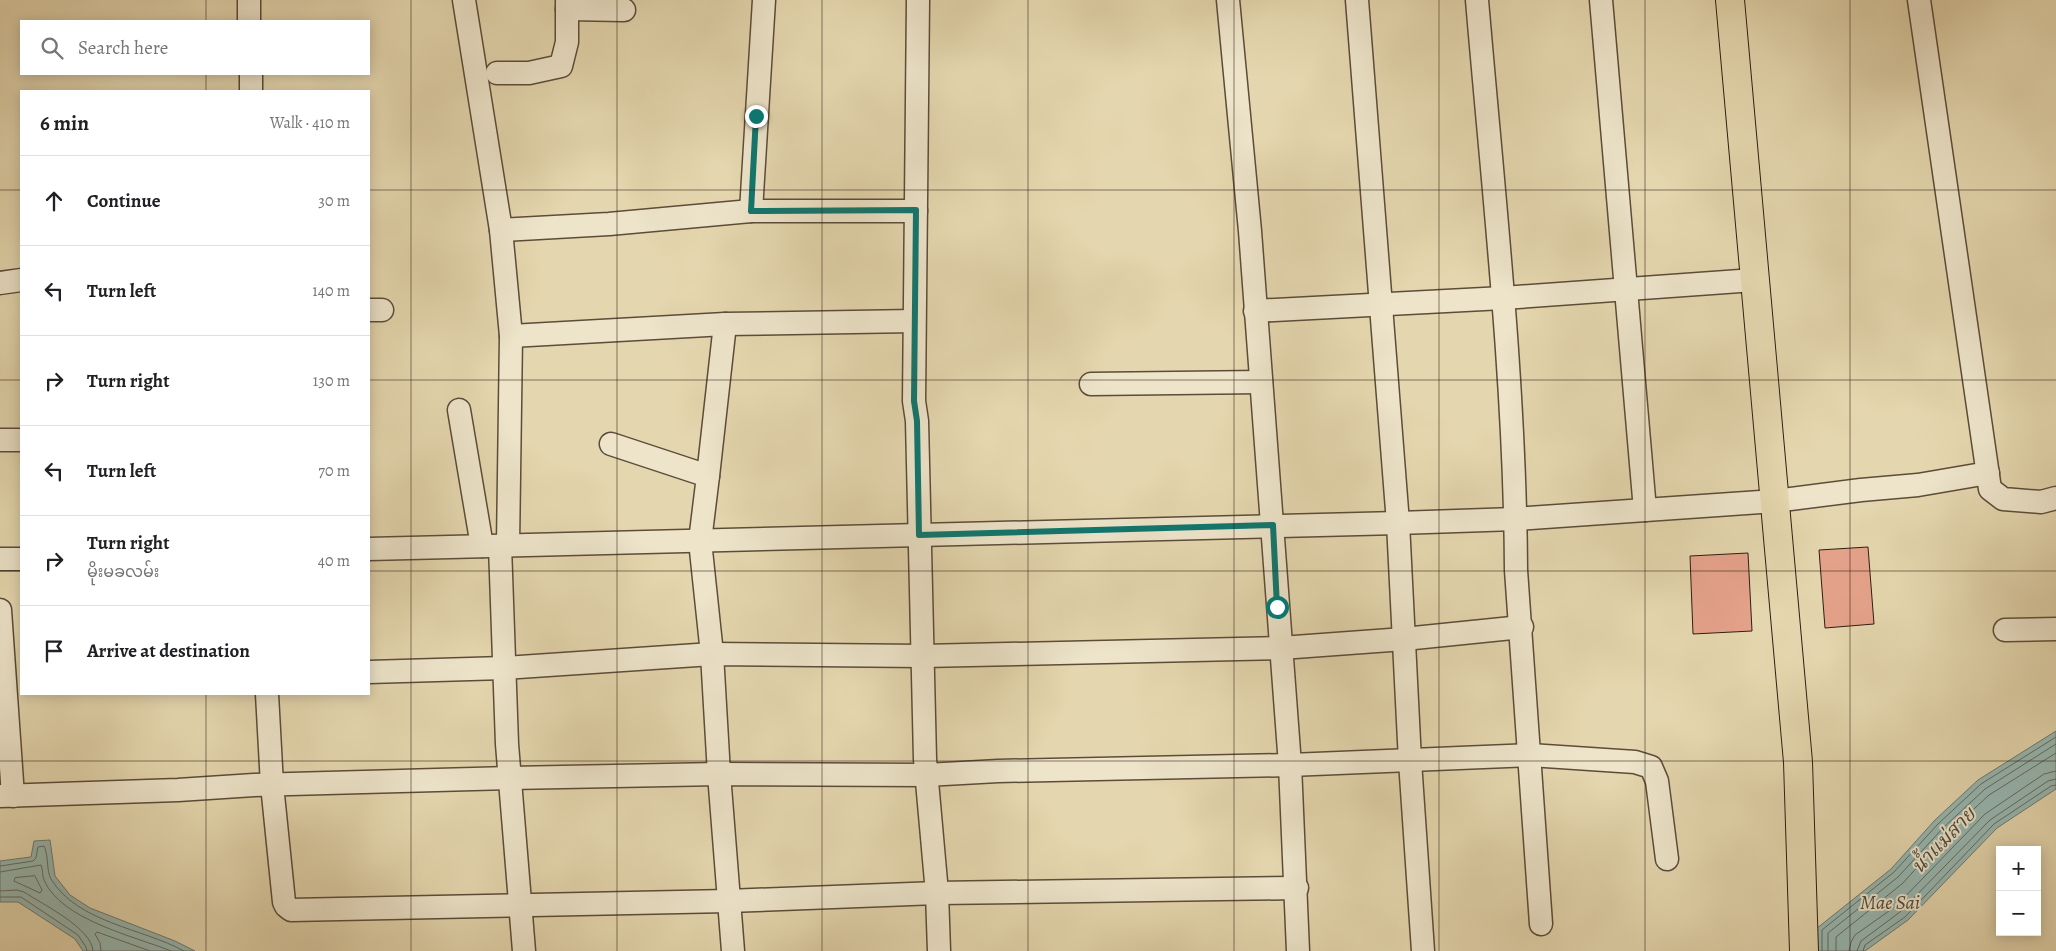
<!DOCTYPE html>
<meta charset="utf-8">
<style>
body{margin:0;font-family:Alegreya,"Noto Sans Myanmar","Noto Serif Thai",serif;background:#f2f2f2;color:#202124}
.controls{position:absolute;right:15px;bottom:15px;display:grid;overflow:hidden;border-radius:0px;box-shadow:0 2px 12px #0003}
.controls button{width:45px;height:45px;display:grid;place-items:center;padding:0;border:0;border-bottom:1px solid #e0e0e0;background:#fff;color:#202124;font:25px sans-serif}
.stop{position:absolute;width:15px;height:15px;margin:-11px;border:4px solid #0f766e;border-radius:50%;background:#fff}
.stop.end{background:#0f766e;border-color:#fff;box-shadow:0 1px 5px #0008}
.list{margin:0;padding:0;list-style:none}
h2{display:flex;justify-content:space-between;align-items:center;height:65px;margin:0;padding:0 20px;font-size:21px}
h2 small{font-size:16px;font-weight:400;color:#757577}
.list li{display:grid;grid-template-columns:32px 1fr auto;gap:15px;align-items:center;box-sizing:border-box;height:90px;padding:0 20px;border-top:1px solid #e0e0e0}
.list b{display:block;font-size:19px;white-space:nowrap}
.list p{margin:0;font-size:16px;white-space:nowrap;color:#757577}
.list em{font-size:16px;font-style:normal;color:#757577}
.icon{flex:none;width:28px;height:28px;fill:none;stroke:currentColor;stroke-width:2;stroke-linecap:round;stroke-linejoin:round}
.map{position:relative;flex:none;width:2056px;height:951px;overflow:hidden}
.search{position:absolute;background:#fff;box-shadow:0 2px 12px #0003;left:20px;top:20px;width:350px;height:55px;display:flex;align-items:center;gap:12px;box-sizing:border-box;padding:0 18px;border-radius:0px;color:#757577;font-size:19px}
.panel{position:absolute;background:#fff;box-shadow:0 2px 12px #0003;left:20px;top:90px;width:350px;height:605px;border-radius:0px}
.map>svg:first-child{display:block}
</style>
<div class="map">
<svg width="2056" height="951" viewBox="0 0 2056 951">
<rect width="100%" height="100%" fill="#e4d6ae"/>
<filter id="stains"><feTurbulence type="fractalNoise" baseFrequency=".004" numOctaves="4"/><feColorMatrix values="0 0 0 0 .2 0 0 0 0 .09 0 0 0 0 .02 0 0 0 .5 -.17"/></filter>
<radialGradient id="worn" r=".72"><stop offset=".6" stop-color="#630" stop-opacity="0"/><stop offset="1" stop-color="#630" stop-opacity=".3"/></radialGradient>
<g fill="#97b8b2" stroke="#6d7a72">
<path d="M 2056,731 L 2056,789 L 1997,828 L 1908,920 L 1865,951 L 1817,951 L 1816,929 L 1891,869 L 1935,820 L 1978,780 Z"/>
<path d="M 50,840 L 55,876 L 70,895 L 90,908 L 175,941 L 195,951 L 83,951 L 75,939 L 18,902 L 0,902 L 0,861 L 31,857 L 34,841 Z"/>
</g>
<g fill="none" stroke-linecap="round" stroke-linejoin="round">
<g stroke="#636b62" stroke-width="1">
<path d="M 0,866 L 33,861 L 36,858 L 38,847 L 44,846 C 49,856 46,870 51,879 C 78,923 142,928 184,951"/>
<path d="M 0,872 L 41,865 C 43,869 42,875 44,880 C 61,920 134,936 171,951"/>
<path d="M 35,876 L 42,890 L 40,893 L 14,881 L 15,878 Z"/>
<path d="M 0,891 L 17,890 L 24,892 C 42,904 92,928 93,951"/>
<path d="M 0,897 L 21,897 L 78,935 L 86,947 L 87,951"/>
<path d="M 101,951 L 100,943 L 95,934 L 97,932 L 150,951"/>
<path d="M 1822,951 L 1822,930 L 1894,872 L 1938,824 L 1981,784 L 2056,737"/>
<path d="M 1828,951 L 1828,933 L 1898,877 L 1943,828 L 1985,789 L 2056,744"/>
<path d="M 1836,951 L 1836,937 L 1903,883 L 1948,833 L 1989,795 L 2056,753"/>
<path d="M 1849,951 L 1851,942 L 1855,935 L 1896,906 L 1985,814 L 2044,774 L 2056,771"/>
<path d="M 1857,951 L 1861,941 L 1900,912 L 1990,820 L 2048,781 L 2056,779"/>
<path d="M 1863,951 L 1865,945 L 1905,917 L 1994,824 L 2051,786 L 2056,785"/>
</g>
</g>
<g fill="#e5a28b" stroke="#2f1e12">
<path d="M 1868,547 L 1874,624 L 1825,628 L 1819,550 Z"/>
<path d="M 1748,553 L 1752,631 L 1693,634 L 1690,556 Z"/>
</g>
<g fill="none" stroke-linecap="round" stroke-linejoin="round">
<defs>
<g id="minor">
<path d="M 249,0 L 249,21"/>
<path d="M 464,0 L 501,230 L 511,336 L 508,545"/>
<path d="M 918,0 L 914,401 L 917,421 L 925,759 L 937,893 L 939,951"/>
<path d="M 1228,0 L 1250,231 L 1290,765 L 1298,951"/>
<path d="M 1357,0 L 1398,523 L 1410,761 L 1423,951"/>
<path d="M 1477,0 C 1493,190 1515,380 1516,570 L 1541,924"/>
<path d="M 1601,0 L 1645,510"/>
<path d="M 1919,0 L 1990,489 L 2003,499 L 2041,502 L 2056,498"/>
<path d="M 567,9 L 624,10"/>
<path d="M 497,73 L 529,73 L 561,66 L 567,42 L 567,0"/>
<path d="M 251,74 L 251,91"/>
<path d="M 751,211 L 764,0"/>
<path d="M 501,230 L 609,224 L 751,211 L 916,211"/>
<path d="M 0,283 L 21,280"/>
<path d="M 369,310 L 382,310"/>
<path d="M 1255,311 L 1503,298 L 1754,280"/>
<path d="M 511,336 L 725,324 L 914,321"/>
<path d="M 1091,384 L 1261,382"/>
<path d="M 459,410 L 482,546"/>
<path d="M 0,440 L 21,440"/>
<path d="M 611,444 L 708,476 L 700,541 L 712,654 L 719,774 L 733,951"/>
<path d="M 708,476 L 725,324"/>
<path d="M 500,546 L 507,744 L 524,951"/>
<path d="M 369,549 L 1398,523 L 1515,519 L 1775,501 L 1861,490 L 1918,485 L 1988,473"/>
<path d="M 0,559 L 21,559"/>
<path d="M 0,610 L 13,796"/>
<path d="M 2005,630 L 2056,629"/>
<path d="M 369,672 L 504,668 L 712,654 L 923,656 L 1281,648 L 1404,639 L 1522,627"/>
<path d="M 267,694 L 272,785 L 284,902 L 286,906 L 291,910 L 728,901 L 937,893 L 1297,888"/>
<path d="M 0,796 L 178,790 L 254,785 L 510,778 L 719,774 L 926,775 L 998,771 L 1290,765 L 1530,755 L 1635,762 L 1651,767 L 1657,781 L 1667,859"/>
</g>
<path id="highway" d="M 1730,0 L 1798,762 L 1804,951"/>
</defs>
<use href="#minor" stroke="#5c4c39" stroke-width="25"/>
<use href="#highway" stroke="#2f1e12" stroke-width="30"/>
<use href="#minor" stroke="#ede4ca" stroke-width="22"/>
<use href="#highway" stroke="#e4d6ae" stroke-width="28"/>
</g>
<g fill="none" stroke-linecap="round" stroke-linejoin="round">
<path stroke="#0f766e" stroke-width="6" d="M 756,116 L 751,211 L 916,210 L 914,401 L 917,421 L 919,535 L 1273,525 L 1277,607"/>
</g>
<path fill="none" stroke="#2f1e12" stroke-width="1" stroke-opacity="0.55" d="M 206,0 L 206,21M 411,0 L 411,951M 617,0 L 617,951M 822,0 L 822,951M 1028,0 L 1028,951M 1234,0 L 1234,951M 1439,0 L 1439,951M 1645,0 L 1645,951M 1850,0 L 1850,951M 206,74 L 206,91M 0,190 L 21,190M 369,190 L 2056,190M 0,380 L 21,380M 369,380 L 2056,380M 0,571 L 21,571M 369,571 L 2056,571M 206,694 L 206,951M 0,761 L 2056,761"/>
<g text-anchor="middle" stroke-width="4" stroke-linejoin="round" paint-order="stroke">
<g font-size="20" font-style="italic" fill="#4e4c42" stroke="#ede4ca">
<text transform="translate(1943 840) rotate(-46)" y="7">น้ำแม่สาย</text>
<text x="1890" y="909">Mae Sai</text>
</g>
</g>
<rect width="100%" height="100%" filter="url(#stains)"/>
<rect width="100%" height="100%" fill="url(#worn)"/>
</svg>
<div class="controls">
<button>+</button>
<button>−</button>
</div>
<div class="stop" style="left:1277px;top:607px"></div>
<div class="stop end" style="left:756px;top:116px"></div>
<div class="search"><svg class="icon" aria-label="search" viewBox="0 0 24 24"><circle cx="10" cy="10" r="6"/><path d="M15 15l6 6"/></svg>Search here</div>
<section class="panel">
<h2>6 min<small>Walk · 410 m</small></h2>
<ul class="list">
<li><svg class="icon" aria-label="ahead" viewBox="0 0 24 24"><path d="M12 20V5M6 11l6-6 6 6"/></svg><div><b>Continue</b></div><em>30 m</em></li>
<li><svg class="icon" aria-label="left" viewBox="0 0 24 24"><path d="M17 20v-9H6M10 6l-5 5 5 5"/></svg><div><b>Turn left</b></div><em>140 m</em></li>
<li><svg class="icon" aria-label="right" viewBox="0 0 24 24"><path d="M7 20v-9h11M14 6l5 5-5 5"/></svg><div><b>Turn right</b></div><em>130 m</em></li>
<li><svg class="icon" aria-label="left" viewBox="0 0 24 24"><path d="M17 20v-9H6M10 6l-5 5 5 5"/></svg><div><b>Turn left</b></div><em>70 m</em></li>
<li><svg class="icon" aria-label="right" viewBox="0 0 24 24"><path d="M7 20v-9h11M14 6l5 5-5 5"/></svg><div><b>Turn right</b><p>မိုးမခလမ်း</p></div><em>40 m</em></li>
<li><svg class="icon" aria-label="arrive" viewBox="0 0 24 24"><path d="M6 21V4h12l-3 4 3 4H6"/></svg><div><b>Arrive at destination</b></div></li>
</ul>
</section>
</div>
